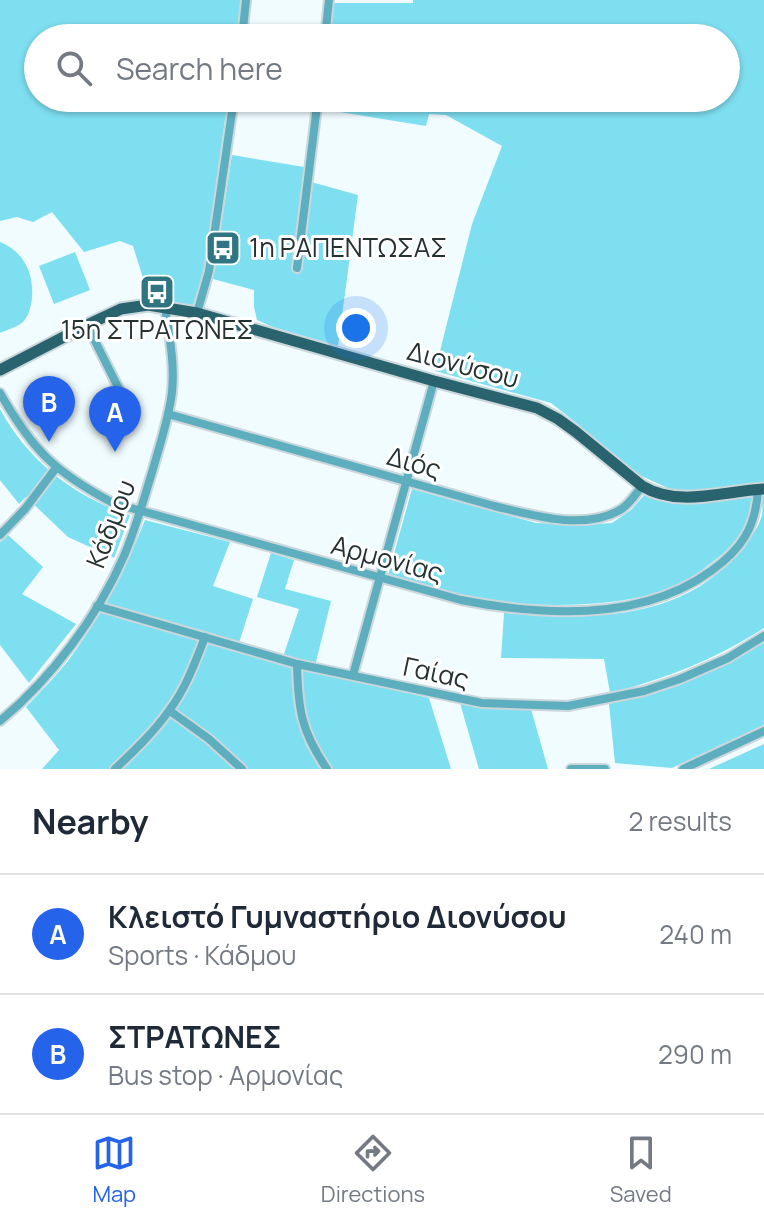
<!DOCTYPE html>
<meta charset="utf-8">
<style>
body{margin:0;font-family:Manrope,sans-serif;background:#f6f6f7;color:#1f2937}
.you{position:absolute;left:356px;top:328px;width:28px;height:28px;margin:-20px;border:6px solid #fff;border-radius:50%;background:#1a73e8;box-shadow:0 0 0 12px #1a73e833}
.badge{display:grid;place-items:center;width:52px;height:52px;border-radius:50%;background:#2563eb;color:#fff;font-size:26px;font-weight:700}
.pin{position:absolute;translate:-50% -66px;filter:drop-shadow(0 2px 4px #0008)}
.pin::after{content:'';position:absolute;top:42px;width:28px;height:24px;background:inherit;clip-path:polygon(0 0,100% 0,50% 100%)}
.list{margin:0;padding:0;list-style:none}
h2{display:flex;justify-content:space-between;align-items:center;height:104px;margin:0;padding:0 32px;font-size:34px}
h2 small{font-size:26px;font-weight:400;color:#747a83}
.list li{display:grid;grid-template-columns:52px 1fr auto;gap:24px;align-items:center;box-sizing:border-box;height:120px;padding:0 32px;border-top:2px solid #e0e1e3}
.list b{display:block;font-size:30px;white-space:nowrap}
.list p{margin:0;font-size:26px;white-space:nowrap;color:#747a83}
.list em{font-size:26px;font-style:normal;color:#747a83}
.icon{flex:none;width:44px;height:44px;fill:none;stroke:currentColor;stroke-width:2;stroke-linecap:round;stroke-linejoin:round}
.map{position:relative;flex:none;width:764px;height:769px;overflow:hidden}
.search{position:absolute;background:#fff;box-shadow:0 2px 6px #0004;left:24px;right:24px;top:24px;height:88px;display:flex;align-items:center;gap:20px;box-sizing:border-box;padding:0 28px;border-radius:44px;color:#747a83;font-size:30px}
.sheet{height:344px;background:#fff}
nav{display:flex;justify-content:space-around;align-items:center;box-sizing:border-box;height:112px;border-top:2px solid #e0e1e3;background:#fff;font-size:22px;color:#747a83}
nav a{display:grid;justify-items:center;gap:4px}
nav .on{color:#2563eb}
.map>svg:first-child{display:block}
</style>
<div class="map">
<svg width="764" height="769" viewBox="0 0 764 769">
<rect width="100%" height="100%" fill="#f0fcff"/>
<g fill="#7edff1">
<path d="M 0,0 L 242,0 L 236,38 L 38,38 L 38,98 L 228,98 L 204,272 L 192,308 L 150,300 L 133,246 L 120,241 L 84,252 L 52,212 L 33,222 L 17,217 L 0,221 Z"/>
<path d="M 413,0 L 764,0 L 764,483 L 702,492 L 670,489 L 635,473 L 606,452 L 579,425 L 551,403 L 435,371 L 472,224 L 502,146 L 446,115 L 429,114 L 426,126 L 321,109 L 322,98 L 726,98 L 726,38 L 330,38 L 334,3 L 413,3 Z"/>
<path d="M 232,155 L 304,167 L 304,180 L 358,195 L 338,346 L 273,327 L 257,320 L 254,307 L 254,290 L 213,279 Z"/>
<path d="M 0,242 C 24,252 34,273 32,298 C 31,306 29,316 23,322 C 17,327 7,330 0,333 Z"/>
<path d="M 75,252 L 90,290 L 54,304 L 39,266 Z"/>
<path d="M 0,409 C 28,461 74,497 130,515 L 114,558 L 68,537 L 26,497 L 19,504 L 0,480 Z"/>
<path d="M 412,489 L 536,523 L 584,525 L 612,523 L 631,510 L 646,493 L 660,500 L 672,503 L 754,493 C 751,525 736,545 711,563 C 698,573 685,583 670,589 C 615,608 533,609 477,598 C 447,593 417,582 388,575 Z"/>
<path d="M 762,496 L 764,496 L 764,628 C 716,659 665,679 610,693 L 604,659 L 501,658 L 504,613 C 582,620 679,622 735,556 C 745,544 758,531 762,515 C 763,509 762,502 762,496 Z"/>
<path d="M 145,520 L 230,542 L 213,586 L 253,599 L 237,649 L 282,660 L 299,609 L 257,597 L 271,553 L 294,560 L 285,589 L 331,601 L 314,670 L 429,698 L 451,769 L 42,769 L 59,750 L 26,707 C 40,692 55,677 68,661 C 100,618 126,569 145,520 Z"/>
<path d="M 8,535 L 43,567 L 22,594 L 76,624 L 29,683 L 0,645 L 0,542 Z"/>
<path d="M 764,642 L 764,725 L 672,768 L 615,763 L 609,704 L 675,686 L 750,651 Z"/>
<path d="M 460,703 L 531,709 L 548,769 L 479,769 Z"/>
<path d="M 764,744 L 764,769 L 709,769 Z"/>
</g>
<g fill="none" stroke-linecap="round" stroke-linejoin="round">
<defs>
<g id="minor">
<path d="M 242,38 L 246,0"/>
<path d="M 325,38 L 329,0"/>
<path d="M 297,268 L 318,98"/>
<path d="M 197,313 L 209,271 L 234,98"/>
<path d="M 87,325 L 124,399"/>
<path d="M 0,393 C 33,451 55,472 113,503 L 461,600 C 542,616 641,622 711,571 C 742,549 756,527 758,489"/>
<path d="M 168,414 L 494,506 C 532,515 583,531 620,510 C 629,505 635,495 642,486"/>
<path d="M 0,535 L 25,509 L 56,468"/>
<path d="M 97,606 L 297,664 L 482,703 L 568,706 L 644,691 L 680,679 L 728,658 L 764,636"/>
<path d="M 297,664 C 298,709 301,731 327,769"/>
<path d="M 353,675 L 434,381"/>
<path d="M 170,711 L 209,739 L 242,769"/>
<path d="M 0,721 C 51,679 98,616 124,556 C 136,528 144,498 153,469 C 160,444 169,418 172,392 C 175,363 169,335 165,307"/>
<path d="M 115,769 C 134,751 153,733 168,712 C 185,690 195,663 205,637"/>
<path d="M 571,769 L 605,769"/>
<path d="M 683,769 L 764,731"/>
</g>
<path id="major" d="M 0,370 L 87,325 L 121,309 L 148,305 L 197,313 L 434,381 L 537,408 L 558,419 L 576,432 L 642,486 C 679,508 723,491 764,489"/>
</defs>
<use href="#minor" stroke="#cbd7da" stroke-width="12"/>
<use href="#major" stroke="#cbd7da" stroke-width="15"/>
<use href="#minor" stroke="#5dafbf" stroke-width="8"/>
<use href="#major" stroke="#28636e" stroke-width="11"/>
</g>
<defs>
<symbol id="bus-square" viewBox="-11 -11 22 22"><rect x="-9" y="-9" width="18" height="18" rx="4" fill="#2f7682" stroke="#fff"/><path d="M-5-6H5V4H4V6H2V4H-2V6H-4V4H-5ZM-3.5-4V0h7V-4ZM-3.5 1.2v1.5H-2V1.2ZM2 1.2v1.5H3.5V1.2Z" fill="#fff"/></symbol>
</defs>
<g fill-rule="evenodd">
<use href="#bus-square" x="203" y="228" width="40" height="40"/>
<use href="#bus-square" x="137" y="272" width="40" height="40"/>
</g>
<g text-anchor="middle" stroke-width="6" stroke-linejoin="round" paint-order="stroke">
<g font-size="26" fill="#253133" stroke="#fff" text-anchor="start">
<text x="249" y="257">1η ΡΑΠΕΝΤΩΣΑΣ</text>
<text x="157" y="339" text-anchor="middle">15η ΣΤΡΑΤΩΝΕΣ</text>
</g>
<g font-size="26" fill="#253133" stroke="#fff">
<text transform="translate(463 365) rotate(15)" y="9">Διονύσου</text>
<text transform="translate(414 463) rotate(16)" y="9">Διός</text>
<text transform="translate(111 524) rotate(-69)" y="9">Κάδμου</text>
<text transform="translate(387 559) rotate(15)" y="9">Αρμονίας</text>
<text transform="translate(436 673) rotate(12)" y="9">Γαίας</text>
</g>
</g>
</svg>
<div class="you"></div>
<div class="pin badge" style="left:115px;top:452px">A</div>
<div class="pin badge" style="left:49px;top:442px">B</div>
<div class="search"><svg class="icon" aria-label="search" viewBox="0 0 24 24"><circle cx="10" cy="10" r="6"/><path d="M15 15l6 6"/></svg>Search here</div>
</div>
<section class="sheet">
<h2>Nearby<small>2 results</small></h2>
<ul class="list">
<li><span class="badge">A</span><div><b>Κλειστό Γυμναστήριο Διονύσου</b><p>Sports · Κάδμου</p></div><em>240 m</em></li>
<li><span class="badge">B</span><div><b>ΣΤΡΑΤΩΝΕΣ</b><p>Bus stop · Αρμονίας</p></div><em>290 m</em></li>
</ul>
</section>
<nav>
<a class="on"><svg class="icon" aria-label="map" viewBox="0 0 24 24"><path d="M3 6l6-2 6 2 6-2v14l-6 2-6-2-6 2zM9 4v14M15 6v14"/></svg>Map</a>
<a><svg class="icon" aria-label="directions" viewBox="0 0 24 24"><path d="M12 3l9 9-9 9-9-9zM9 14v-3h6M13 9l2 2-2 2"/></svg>Directions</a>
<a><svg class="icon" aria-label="saved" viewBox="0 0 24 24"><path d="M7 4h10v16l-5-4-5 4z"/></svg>Saved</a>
</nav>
